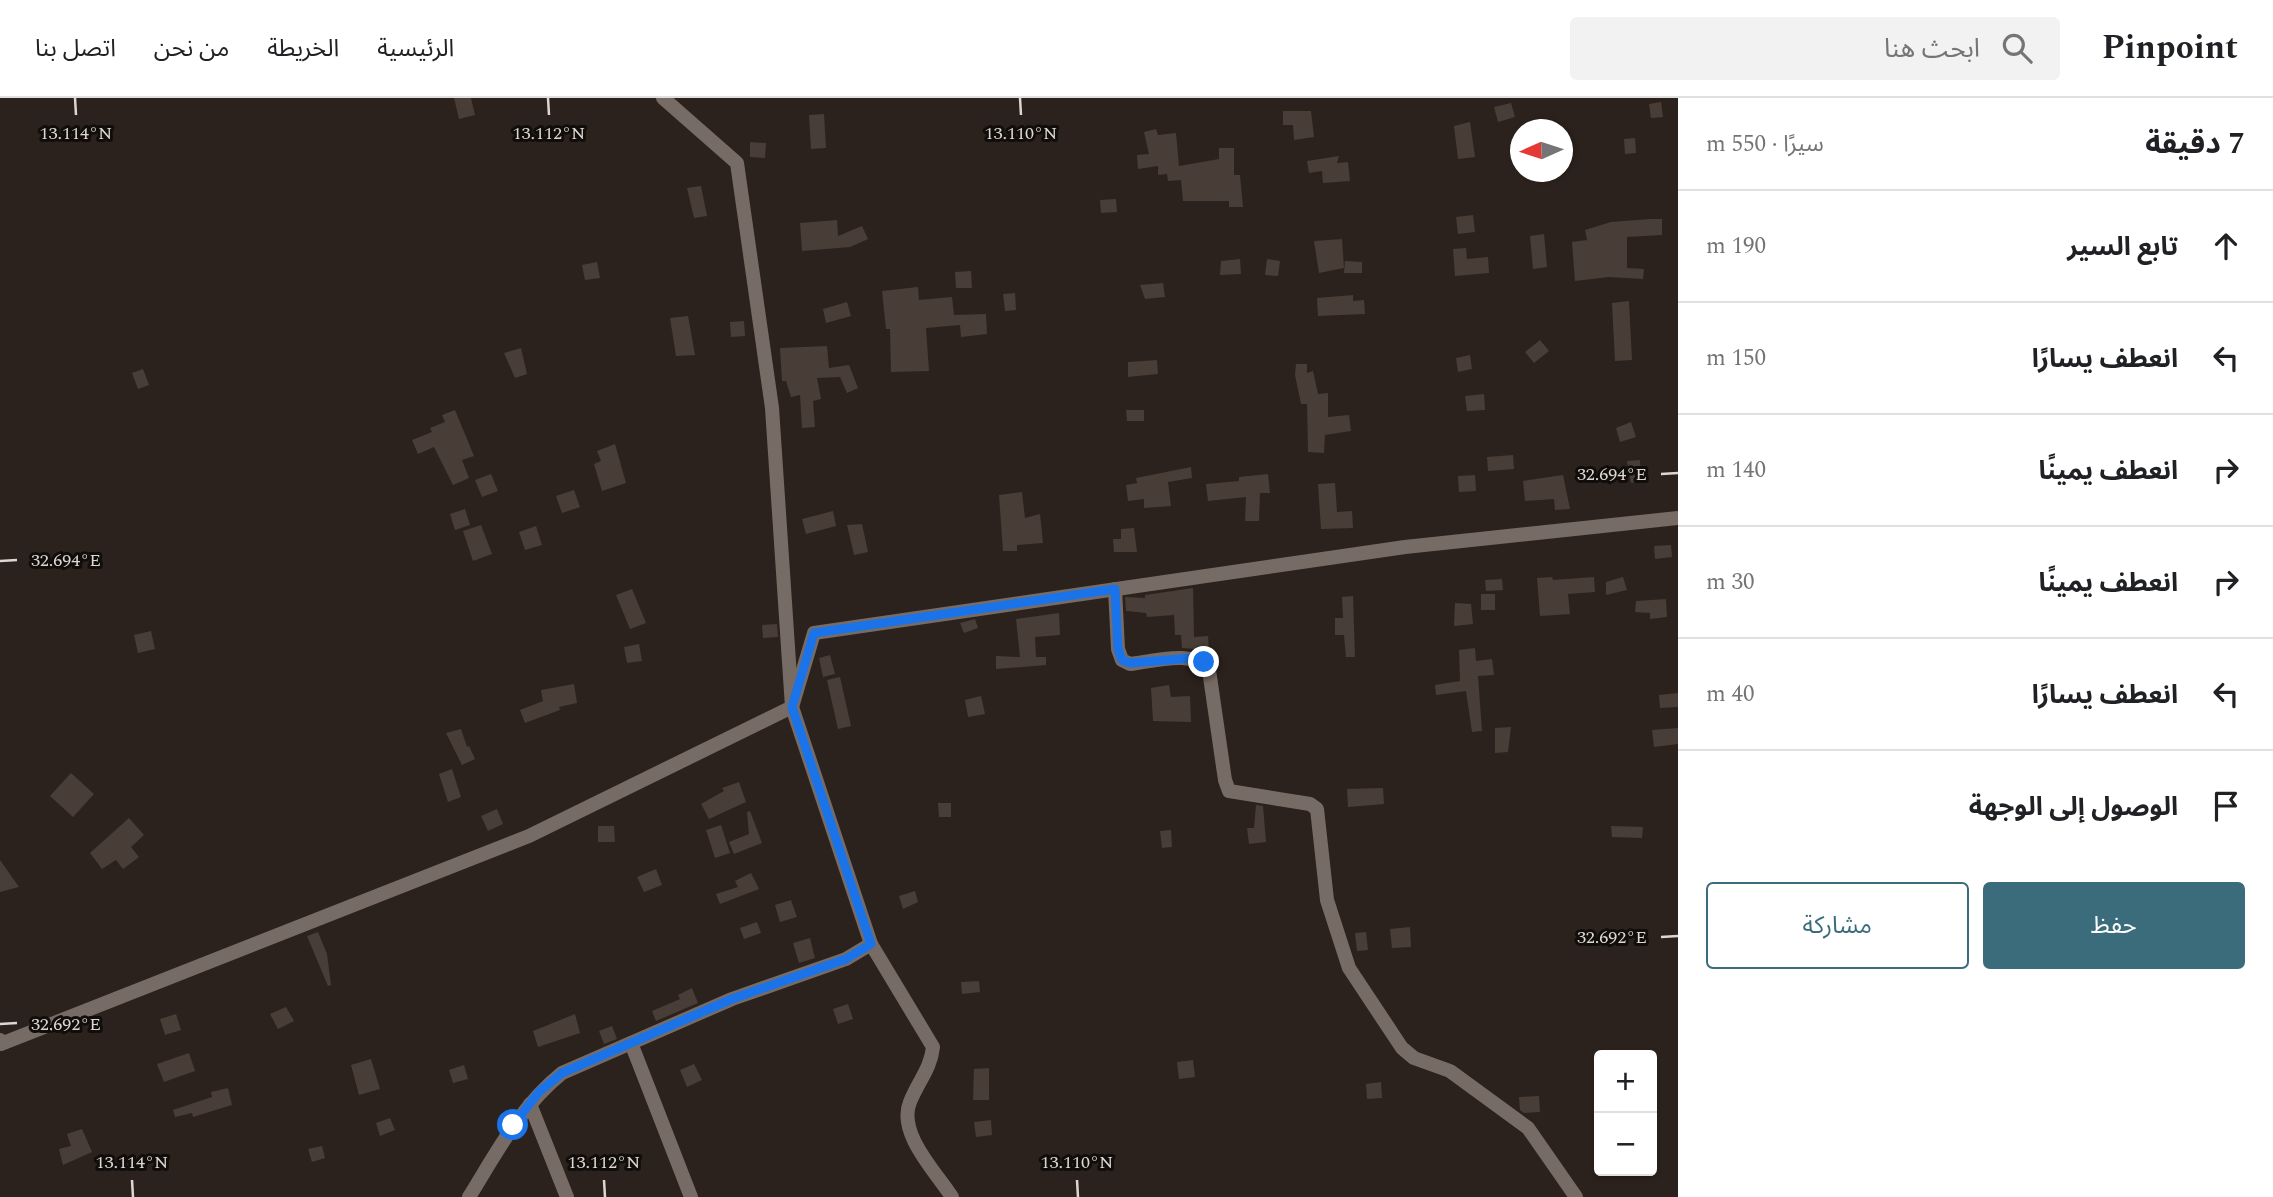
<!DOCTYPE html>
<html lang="ar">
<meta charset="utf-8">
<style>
body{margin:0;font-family:Spectral,"Noto Sans Arabic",serif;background:#f2f2f2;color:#202124;direction:rtl}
.controls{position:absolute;right:21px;bottom:21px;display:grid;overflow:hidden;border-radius:7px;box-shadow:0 2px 5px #0004}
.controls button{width:63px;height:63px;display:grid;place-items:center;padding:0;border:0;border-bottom:2px solid #e0e0e0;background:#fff;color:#202124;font:35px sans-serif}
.compass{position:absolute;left:1510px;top:21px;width:63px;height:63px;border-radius:50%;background:#fff;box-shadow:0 2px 5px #0004;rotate:267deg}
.stop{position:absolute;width:21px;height:21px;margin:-16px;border:5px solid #1a73e8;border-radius:50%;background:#fff}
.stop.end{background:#1a73e8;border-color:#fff;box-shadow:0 2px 7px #0008}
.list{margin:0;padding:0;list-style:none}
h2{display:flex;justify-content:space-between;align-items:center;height:91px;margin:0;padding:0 28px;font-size:30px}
h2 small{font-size:23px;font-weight:400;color:#757577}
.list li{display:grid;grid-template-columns:46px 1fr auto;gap:21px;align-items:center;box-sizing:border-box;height:112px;padding:0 28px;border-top:2px solid #e0e0e0}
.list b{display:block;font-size:26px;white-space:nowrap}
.list em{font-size:23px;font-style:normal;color:#757577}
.actions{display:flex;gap:14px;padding:21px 28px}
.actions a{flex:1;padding:16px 0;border:2px solid #3a6c7b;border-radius:7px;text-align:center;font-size:24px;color:#3a6c7b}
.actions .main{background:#3a6c7b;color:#fff}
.icon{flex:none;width:38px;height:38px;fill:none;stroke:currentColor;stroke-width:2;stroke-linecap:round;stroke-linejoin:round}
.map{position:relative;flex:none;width:1678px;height:1099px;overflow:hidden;direction:ltr}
header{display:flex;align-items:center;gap:42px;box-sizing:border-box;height:98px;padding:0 35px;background:#fff;border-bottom:2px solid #e0e0e0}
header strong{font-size:33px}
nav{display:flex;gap:38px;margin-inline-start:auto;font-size:24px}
.search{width:490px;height:63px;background:#f2f2f2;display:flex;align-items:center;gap:18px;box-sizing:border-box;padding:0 24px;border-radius:7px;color:#757577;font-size:26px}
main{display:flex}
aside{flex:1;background:#fff}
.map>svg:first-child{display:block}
</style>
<header>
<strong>Pinpoint</strong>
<div class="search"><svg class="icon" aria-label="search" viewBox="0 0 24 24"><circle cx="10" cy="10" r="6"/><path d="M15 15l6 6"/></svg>ابحث هنا</div>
<nav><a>الرئيسية</a><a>الخريطة</a><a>من نحن</a><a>اتصل بنا</a></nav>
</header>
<main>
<aside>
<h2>7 دقيقة<small>سيرًا · 550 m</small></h2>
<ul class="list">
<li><svg class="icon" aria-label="ahead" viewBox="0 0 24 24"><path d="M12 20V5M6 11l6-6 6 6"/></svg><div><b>تابع السير</b></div><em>190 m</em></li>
<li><svg class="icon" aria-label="left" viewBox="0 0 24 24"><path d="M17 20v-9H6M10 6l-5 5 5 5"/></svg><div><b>انعطف يسارًا</b></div><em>150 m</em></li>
<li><svg class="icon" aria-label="right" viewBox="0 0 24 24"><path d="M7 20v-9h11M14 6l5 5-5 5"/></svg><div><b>انعطف يمينًا</b></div><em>140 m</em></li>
<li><svg class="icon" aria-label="right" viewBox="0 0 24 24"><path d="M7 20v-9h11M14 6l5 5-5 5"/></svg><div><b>انعطف يمينًا</b></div><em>30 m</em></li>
<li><svg class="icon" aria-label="left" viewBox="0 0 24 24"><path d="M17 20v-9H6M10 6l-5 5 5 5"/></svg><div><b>انعطف يسارًا</b></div><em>40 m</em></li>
<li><svg class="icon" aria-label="arrive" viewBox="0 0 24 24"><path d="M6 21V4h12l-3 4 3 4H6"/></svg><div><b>الوصول إلى الوجهة</b></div></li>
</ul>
<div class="actions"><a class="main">حفظ</a><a>مشاركة</a></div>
</aside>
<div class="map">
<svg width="1678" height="1099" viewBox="0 0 1678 1099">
<rect width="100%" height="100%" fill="#2c221d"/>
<g fill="#483d37">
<path d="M 454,0 L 471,0 L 475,17 L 459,21 Z"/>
<path d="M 1661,4 L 1663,19 L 1651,20 L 1649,6 Z"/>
<path d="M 1511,5 L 1515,19 L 1498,24 L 1494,9 Z"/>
<path d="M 1283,13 L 1311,13 L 1314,39 L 1294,42 L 1293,27 L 1283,27 Z"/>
<path d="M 824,16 L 826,50 L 811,51 L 809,17 Z"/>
<path d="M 1470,24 L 1475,59 L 1458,61 L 1454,28 Z"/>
<path d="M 1156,31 L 1158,37 L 1176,35 L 1179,68 L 1219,61 L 1219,50 L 1234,50 L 1234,77 L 1240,77 L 1243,109 L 1229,109 L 1229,103 L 1183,103 L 1181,82 L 1168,83 L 1167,76 L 1158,77 L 1158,68 L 1138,71 L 1137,57 L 1149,56 L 1144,34 Z"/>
<path d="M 1635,40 L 1636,55 L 1625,56 L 1624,41 Z"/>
<path d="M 750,44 L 766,45 L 765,60 L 750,59 Z"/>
<path d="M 1339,58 L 1337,65 L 1348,64 L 1350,83 L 1323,85 L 1322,73 L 1309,75 L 1307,63 Z"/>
<path d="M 701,88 L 707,118 L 694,120 L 687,90 Z"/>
<path d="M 1116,101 L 1117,114 L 1101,115 L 1100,102 Z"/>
<path d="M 1473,117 L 1475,134 L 1458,136 L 1456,119 Z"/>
<path d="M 1650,121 L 1662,121 L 1662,137 L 1627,139 L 1627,170 L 1644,171 L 1643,181 L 1609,179 L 1575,183 L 1572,144 L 1587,142 L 1585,132 L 1611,124 Z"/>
<path d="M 837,122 L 838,138 L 862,128 L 868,141 L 850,149 L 802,153 L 800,125 Z"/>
<path d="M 1544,136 L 1547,169 L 1533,171 L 1530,138 Z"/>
<path d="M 1342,141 L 1344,170 L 1319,175 L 1314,143 Z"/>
<path d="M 1466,150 L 1467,161 L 1488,159 L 1489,175 L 1455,178 L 1453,151 Z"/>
<path d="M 1240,161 L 1241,176 L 1220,177 L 1221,163 Z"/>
<path d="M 1267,161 L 1280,163 L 1278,178 L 1265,177 Z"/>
<path d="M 1345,163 L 1362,164 L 1362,175 L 1344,175 Z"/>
<path d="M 597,164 L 600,180 L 585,182 L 582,167 Z"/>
<path d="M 971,173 L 972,190 L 956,190 L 955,174 Z"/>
<path d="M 1163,185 L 1165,199 L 1145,201 L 1140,187 Z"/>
<path d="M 918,189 L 919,202 L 952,199 L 954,217 L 986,216 L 987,236 L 961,239 L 960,227 L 926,230 L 929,273 L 891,274 L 890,231 L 886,231 L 882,193 Z"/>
<path d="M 1015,195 L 1016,212 L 1005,213 L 1003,196 Z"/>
<path d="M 1353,197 L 1353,203 L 1364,202 L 1365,216 L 1318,218 L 1317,200 Z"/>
<path d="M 1629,203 L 1632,262 L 1615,263 L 1612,205 Z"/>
<path d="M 847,204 L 851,218 L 826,225 L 823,211 Z"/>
<path d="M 688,218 L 695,257 L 676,258 L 670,220 Z"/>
<path d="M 744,223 L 745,238 L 731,239 L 730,224 Z"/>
<path d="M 1540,242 L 1549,253 L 1534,265 L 1525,254 Z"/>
<path d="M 827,248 L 829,270 L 849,267 L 858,290 L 847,295 L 840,279 L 817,280 L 821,301 L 813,303 L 815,329 L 802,330 L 800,297 L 791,299 L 786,283 L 782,283 L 780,250 Z"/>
<path d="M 521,250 L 527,276 L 515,280 L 504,255 Z"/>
<path d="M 1470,257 L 1472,271 L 1458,274 L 1456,260 Z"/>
<path d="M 1157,262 L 1158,276 L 1128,279 L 1128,264 Z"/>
<path d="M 1296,266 L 1307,266 L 1307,275 L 1313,273 L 1318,296 L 1328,295 L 1328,319 L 1349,317 L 1351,333 L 1325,337 L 1324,355 L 1308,354 L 1307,306 L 1301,306 L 1295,277 Z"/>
<path d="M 143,271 L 149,287 L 138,291 L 132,275 Z"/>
<path d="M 1484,296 L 1485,312 L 1467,313 L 1465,298 Z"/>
<path d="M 455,312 L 474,358 L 462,362 L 469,380 L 453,387 L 434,349 L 418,356 L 412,342 L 432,334 L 430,330 L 445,324 L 442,317 Z"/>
<path d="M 1126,312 L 1144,312 L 1144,323 L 1127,323 Z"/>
<path d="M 1631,324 L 1636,339 L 1620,344 L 1616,330 Z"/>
<path d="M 615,346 L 626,385 L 602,393 L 594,366 L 601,363 L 597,353 Z"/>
<path d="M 1513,357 L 1514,371 L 1488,373 L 1487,359 Z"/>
<path d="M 1640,362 L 1641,383 L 1631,385 L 1627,363 Z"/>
<path d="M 1191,369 L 1192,380 L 1168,384 L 1171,408 L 1144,410 L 1144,401 L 1128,403 L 1126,387 L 1137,385 L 1136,380 Z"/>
<path d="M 491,376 L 498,393 L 482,399 L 475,382 Z"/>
<path d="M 1268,376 L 1270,395 L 1260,395 L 1259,423 L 1245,423 L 1246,399 L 1208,403 L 1206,386 L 1239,383 L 1239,379 Z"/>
<path d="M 1475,377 L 1476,393 L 1459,394 L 1458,378 Z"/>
<path d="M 1563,377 L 1570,411 L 1555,412 L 1554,401 L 1525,403 L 1523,383 Z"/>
<path d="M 1335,385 L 1337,414 L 1352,413 L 1353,430 L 1321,431 L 1318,386 Z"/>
<path d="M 574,392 L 580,409 L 562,415 L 556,398 Z"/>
<path d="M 1022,394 L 1025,420 L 1040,416 L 1043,445 L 1017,447 L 1017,453 L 1003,453 L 999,397 Z"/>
<path d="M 465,411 L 470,427 L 455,432 L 450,416 Z"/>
<path d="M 833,413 L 836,428 L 806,436 L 802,421 Z"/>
<path d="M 862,426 L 868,454 L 854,457 L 847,427 Z"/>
<path d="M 481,427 L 492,456 L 473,463 L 463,433 Z"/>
<path d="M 536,428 L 542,447 L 525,452 L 519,434 Z"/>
<path d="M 1134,430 L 1137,454 L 1114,454 L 1113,441 L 1121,441 L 1121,431 Z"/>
<path d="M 1671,447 L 1672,459 L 1655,461 L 1654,448 Z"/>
<path d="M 1552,479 L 1553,482 L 1594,479 L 1595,494 L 1568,496 L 1570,516 L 1540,518 L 1537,480 Z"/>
<path d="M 1623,479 L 1627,492 L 1606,497 L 1606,484 Z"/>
<path d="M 1502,481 L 1503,492 L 1486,493 L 1485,482 Z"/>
<path d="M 1193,490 L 1194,539 L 1208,538 L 1209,552 L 1182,550 L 1181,537 L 1175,537 L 1174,517 L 1147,519 L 1146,515 L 1126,513 L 1125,499 L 1145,500 L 1145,497 Z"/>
<path d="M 632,491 L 646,525 L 630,531 L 616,497 Z"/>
<rect x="1481" y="496" width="14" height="16"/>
<path d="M 1353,498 L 1355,559 L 1346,559 L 1344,537 L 1335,537 L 1335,520 L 1343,520 L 1342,499 Z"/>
<path d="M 1666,501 L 1667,519 L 1650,521 L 1650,515 L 1635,514 L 1636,503 Z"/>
<path d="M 1455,505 L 1471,506 L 1473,526 L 1454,528 Z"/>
<path d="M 1059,515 L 1060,537 L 1035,539 L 1036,559 L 1046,559 L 1046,567 L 996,571 L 996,558 L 1020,559 L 1016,521 Z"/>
<path d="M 975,521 L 978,530 L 964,535 L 960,525 Z"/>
<path d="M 777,526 L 778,539 L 763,540 L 762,527 Z"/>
<path d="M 151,533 L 155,551 L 138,555 L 134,537 Z"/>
<path d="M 639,546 L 642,563 L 627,565 L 624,549 Z"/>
<path d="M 1475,550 L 1476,563 L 1492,561 L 1494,577 L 1478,578 L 1482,633 L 1472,634 L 1466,593 L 1436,597 L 1435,587 L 1460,583 L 1459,552 Z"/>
<path d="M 830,557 L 835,576 L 823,579 L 819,560 Z"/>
<path d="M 840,579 L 851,628 L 838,631 L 827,582 Z"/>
<path d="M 574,586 L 577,605 L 559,609 L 560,612 L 525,625 L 520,612 L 543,603 L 541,592 Z"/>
<path d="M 1169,587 L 1171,599 L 1190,598 L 1191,624 L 1153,623 L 1151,590 Z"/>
<path d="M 1678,595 L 1678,609 L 1660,610 L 1659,597 Z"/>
<path d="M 981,598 L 985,616 L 968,619 L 965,602 Z"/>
<path d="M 1511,629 L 1508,654 L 1495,655 L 1495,630 Z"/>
<path d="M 1678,630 L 1678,646 L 1654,649 L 1652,632 Z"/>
<path d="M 461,631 L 467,649 L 469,648 L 475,661 L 462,667 L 446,635 Z"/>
<path d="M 452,671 L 461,699 L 448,704 L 439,676 Z"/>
<path d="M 71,675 L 94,696 L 73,719 L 50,698 Z"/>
<path d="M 739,684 L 746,704 L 709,721 L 701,706 L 724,693 L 722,690 Z"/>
<path d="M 1383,690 L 1384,706 L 1348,709 L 1347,691 Z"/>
<path d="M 938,705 L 951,705 L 951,719 L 939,719 Z"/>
<path d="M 1256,707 L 1263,708 L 1266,744 L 1249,746 L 1247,730 L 1254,730 Z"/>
<path d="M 497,711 L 503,726 L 488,733 L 481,718 Z"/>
<path d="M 750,713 L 762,745 L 734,756 L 729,744 L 749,736 L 747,714 Z"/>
<path d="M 129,720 L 144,737 L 131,749 L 139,759 L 123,771 L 116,762 L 102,771 L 90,755 Z"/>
<path d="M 721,727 L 730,755 L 715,760 L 706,732 Z"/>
<path d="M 598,728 L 614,728 L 615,744 L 598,744 Z"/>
<path d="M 1611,728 L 1643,729 L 1642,740 L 1612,739 Z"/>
<path d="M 1171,732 L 1172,749 L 1162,750 L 1160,733 Z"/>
<path d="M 0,762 L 19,789 L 0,794 Z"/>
<path d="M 656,771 L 662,787 L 644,794 L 637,779 Z"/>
<path d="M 751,775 L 759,791 L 720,806 L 716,796 L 738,789 L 735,783 Z"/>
<path d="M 915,793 L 918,804 L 903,811 L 899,798 Z"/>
<path d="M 791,802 L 797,819 L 780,824 L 775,807 Z"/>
<path d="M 757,824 L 761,835 L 744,841 L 740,830 Z"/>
<path d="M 1410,829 L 1411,849 L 1392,850 L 1390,831 Z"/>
<path d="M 318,834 L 327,856 L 331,887 L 328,888 L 307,838 Z"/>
<path d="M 1366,834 L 1368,852 L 1357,853 L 1355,835 Z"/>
<path d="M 810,840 L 815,860 L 799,865 L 793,845 Z"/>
<path d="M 979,883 L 980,894 L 962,896 L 961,884 Z"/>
<path d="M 692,890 L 698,905 L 656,923 L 652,913 L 680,901 L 678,897 Z"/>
<path d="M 848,906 L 853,921 L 838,926 L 833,911 Z"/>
<path d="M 286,909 L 294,923 L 278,931 L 270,916 Z"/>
<path d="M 176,916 L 181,932 L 165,937 L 160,921 Z"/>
<path d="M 575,916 L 580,935 L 538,949 L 533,933 Z"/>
<path d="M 612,928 L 617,941 L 604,946 L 599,933 Z"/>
<path d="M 189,955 L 195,973 L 164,984 L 157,966 Z"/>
<path d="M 371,961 L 380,991 L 359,997 L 351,967 Z"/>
<path d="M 1193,962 L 1195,979 L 1179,981 L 1177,964 Z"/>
<path d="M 694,966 L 702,982 L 687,989 L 680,972 Z"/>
<path d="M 464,967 L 468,981 L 453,985 L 449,972 Z"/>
<path d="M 989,970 L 989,1002 L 973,1002 L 974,971 Z"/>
<path d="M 1381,984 L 1382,1000 L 1367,1001 L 1366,986 Z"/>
<path d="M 228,990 L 232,1007 L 193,1019 L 192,1015 L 175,1019 L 173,1012 L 212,999 L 211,994 Z"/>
<path d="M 1539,998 L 1540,1014 L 1524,1015 L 1520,1012 L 1519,999 Z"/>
<path d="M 390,1020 L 395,1032 L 380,1038 L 376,1025 Z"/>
<path d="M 991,1022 L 992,1037 L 976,1039 L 974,1024 Z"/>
<path d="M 82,1031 L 92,1054 L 63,1067 L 59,1051 L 71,1048 L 67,1036 Z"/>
<path d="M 322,1048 L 325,1060 L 312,1064 L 308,1051 Z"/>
</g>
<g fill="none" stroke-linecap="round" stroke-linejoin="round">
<g stroke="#776c65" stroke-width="14">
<path d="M 1115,491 L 1118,551 L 1122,562 L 1130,566 C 1154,563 1195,551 1209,572 L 1225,682 L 1229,693 L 1310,706 L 1317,711 L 1327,802 L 1349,870 L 1402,950 L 1414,960 L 1450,973 L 1528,1030 L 1576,1099"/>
<path d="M 871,846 L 933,949 C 931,970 918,984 910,1004 C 897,1035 936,1074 952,1099"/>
<path d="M 0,942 L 1,946 L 529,738 L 792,609 L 814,535 L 1405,449 L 1678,420"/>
<path d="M 631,945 L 691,1099"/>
<path d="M 530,1006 L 567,1099"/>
<path d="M 469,1099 C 497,1054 520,1009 562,975 L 732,901 L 846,861 L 871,846 L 792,609 L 772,310 L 737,65 L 663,0"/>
</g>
</g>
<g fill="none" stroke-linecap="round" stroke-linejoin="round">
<path stroke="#1a73e8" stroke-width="9" d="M 513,1027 L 539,994 L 562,975 L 732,901 L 846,861 L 871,846 L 792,609 L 814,535 L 1115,491 L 1118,551 L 1122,562 L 1130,565 L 1192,560 L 1204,564"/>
</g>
<path fill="none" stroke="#ddd7d3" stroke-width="2.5" d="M 75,0 L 76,17M 548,0 L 549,17M 1020,0 L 1021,17M 1661,376 L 1678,375M 0,463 L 17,462M 1661,839 L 1678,838M 0,926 L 17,925M 132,1082 L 133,1099M 604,1082 L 605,1099M 1077,1082 L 1078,1099"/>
<g font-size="18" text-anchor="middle" fill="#ddd7d3" stroke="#110d0a" stroke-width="6" stroke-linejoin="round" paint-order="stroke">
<text x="76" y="41">13.114°N</text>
<text x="549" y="41">13.112°N</text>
<text x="1021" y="41">13.110°N</text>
<text x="1612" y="382">32.694°E</text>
<text x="66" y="468">32.694°E</text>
<text x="1612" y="845">32.692°E</text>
<text x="66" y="932">32.692°E</text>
<text x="132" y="1070">13.114°N</text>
<text x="604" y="1070">13.112°N</text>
<text x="1077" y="1070">13.110°N</text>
</g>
</svg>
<div class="controls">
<button>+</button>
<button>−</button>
</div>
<svg class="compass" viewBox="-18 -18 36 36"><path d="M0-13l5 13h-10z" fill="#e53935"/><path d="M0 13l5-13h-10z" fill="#757577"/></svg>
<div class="stop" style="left:513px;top:1027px"></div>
<div class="stop end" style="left:1204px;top:564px"></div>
</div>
</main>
